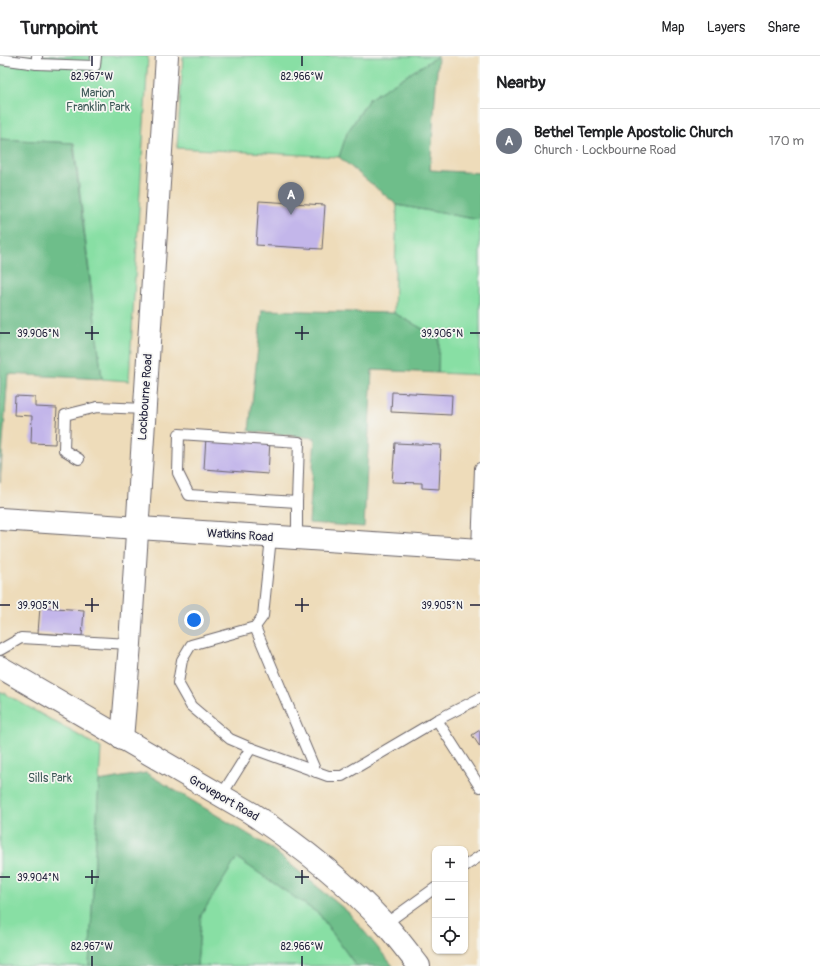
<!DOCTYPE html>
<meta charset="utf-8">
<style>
body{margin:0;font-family:Pangolin,sans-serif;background:#f2f2f2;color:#202124}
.controls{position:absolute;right:12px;bottom:12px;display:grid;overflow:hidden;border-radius:8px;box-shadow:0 1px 3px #0004}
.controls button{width:36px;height:36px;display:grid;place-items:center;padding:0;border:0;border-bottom:1px solid #e0e0e0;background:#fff;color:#202124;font:20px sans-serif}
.you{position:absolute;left:194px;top:564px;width:14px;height:14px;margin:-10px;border:3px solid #fff;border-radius:50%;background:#1a73e8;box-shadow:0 0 0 6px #1a73e833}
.badge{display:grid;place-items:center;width:26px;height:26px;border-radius:50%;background:#d93025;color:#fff;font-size:13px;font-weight:700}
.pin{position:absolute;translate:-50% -33px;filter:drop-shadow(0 1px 2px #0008)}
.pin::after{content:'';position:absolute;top:21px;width:14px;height:12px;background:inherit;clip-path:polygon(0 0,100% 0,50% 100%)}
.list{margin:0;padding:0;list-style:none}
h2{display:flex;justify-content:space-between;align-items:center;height:52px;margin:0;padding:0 16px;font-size:17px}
h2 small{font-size:13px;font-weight:400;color:#757577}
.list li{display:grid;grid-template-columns:26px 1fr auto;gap:12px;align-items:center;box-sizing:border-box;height:64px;padding:0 16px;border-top:1px solid #e0e0e0}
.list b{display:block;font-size:15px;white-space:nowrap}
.list p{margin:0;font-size:13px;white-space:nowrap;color:#757577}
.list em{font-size:13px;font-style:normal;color:#757577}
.icon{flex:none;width:22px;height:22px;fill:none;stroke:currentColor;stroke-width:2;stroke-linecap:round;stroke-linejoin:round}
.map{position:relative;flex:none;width:480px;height:910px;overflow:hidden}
header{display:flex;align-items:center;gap:24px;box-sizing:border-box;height:56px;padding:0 20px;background:#fff;border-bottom:1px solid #e0e0e0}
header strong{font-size:19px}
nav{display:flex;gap:22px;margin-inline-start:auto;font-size:14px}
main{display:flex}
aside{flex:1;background:#fff}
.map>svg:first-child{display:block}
</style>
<header>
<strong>Turnpoint</strong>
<nav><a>Map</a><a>Layers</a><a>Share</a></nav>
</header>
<main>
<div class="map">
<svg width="480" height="910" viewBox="0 0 480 910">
<rect width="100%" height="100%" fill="#f6f6f2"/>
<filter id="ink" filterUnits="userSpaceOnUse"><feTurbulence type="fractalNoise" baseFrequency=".025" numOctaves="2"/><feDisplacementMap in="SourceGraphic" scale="8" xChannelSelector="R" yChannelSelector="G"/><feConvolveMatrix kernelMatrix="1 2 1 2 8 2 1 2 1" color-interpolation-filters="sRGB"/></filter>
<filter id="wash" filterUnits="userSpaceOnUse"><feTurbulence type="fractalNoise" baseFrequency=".012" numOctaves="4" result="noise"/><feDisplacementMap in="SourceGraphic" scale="16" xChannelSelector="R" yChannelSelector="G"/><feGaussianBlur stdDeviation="0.9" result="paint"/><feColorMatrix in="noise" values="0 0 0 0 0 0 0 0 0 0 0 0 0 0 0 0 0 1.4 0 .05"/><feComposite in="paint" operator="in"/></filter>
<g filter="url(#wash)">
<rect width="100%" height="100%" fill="#eedcba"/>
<g fill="#88dfa4" stroke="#558070">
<path d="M 0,0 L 148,0 L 129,325 L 102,323 L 74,87 L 0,83 Z"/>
<path d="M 183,0 L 438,0 L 369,43 L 347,77 L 339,101 L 177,92 Z"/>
<path d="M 397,149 L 480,164 L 480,319 L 438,317 L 439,282 L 394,257 Z"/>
<path d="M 0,635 L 101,692 L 89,910 L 0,910 Z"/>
<path d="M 237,802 L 319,858 L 356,910 L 197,910 L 201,859 Z"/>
</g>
<g fill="#6ebe8a" stroke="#487062">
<path d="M 438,0 L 430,114 L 480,117 L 480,164 L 397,149 L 339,101 L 347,77 L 369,43 Z"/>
<path d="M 0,83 L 73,87 L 102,323 L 8,318 L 0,426 Z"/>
<path d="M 262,254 L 394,257 L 439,282 L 438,317 L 372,314 L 364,471 L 309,467 L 315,382 L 249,375 Z"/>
<path d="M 146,717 L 268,790 L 348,856 L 393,910 L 356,910 L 319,858 L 237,802 L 201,859 L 197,910 L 89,910 L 99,725 Z"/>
</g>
<g id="blocks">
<g fill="#c3b6ea">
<path d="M 259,145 L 325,149 L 322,193 L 256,189 Z"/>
<path d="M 392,336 L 452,339 L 451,359 L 391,356 Z"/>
<path d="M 15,340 L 35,341 L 35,351 L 57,352 L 55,388 L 31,387 L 32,360 L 14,359 Z"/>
<path d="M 206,381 L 270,385 L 268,418 L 204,413 Z"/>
<path d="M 395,387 L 441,389 L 439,433 L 422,432 L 422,427 L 392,426 Z"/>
<path d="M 40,551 L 84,554 L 82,580 L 38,577 Z"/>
<path d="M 480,674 L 480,691 L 472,679 Z"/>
</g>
</g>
</g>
<g filter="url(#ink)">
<use href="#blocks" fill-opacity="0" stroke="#696367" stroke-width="1"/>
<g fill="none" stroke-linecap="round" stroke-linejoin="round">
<defs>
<g id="lane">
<path d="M 37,0 L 37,8 L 95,10 L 96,0"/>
<path d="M 0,3 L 37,8"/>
<path d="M 79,403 L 64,394 L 65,359 L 97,351 L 145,353"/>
<path d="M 297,483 L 297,446 L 189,439 L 178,417 L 179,378 L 299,386 L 297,446"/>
<path d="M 477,494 L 480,412"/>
<path d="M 255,571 L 316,716"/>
<path d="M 0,594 L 21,582 L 130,588"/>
<path d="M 437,664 L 480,642"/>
<path d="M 251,692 L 230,683 L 191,650 L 178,627 L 182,604 L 191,589 L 255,571 L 263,560 L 271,481"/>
<path d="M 221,740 L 251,692 L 328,720 L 342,720 L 437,664 L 480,731"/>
<path d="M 465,810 L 480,800"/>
<path d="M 385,868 L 435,832"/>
</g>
<g id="secondary">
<path d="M 0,463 L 480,494"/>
<path d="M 122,683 L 130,588 L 167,0"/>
</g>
<path id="primary" d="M 0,611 L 251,757 C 299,789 345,825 385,868 C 397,881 408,896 419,910"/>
</defs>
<use href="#lane" stroke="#696367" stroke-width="12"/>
<use href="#secondary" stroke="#696367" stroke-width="24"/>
<use href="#primary" stroke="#696367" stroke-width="24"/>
<use href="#lane" stroke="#fff" stroke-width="10"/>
<use href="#secondary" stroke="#fff" stroke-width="22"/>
<use href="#primary" stroke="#fff" stroke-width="22"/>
</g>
</g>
<path fill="none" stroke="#22223b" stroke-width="1.5" d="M 92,0 L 92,10M 302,0 L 302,10M 92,270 L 92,284M 302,270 L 302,284M 0,277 L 10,277M 85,277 L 99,277M 295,277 L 309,277M 470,277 L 480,277M 92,542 L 92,556M 302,542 L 302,556M 0,549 L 10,549M 85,549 L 99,549M 295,549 L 309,549M 470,549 L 480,549M 92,814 L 92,828M 302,814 L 302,828M 0,821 L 10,821M 85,821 L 99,821M 295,821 L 309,821M 92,900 L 92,910M 302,900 L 302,910"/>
<g text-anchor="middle" stroke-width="3.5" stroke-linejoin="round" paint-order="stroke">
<g font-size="12" fill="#415b5a" stroke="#f6f6f2">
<text x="98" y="41">Marion<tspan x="98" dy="14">Franklin Park</tspan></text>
<text x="50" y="726">Sills Park</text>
</g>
<g font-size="12" fill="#22223b" stroke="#f6f6f2">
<text transform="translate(145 341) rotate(-86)" y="4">Lockbourne Road</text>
<text transform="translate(240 479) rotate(4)" y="4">Watkins Road</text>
<text transform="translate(224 742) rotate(30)" y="4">Groveport Road</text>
</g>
</g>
<g font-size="10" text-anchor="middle" fill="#22223b" stroke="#f6f6f2" stroke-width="3.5" stroke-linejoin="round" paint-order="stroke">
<text x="92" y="24">82.967°W</text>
<text x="302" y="24">82.966°W</text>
<text x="38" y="281">39.906°N</text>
<text x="442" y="281">39.906°N</text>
<text x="38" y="553">39.905°N</text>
<text x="442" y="553">39.905°N</text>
<text x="38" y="825">39.904°N</text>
<text x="92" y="894">82.967°W</text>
<text x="302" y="894">82.966°W</text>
</g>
</svg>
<div class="controls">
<button>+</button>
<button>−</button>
<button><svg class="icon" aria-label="locate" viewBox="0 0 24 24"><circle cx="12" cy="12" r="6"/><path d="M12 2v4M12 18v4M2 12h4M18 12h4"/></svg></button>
</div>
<div class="you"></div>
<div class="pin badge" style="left:291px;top:159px;background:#6b7280">A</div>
</div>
<aside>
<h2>Nearby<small></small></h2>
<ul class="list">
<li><span class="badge" style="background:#6b7280">A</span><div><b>Bethel Temple Apostolic Church</b><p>Church · Lockbourne Road</p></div><em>170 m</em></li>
</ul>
</aside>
</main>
